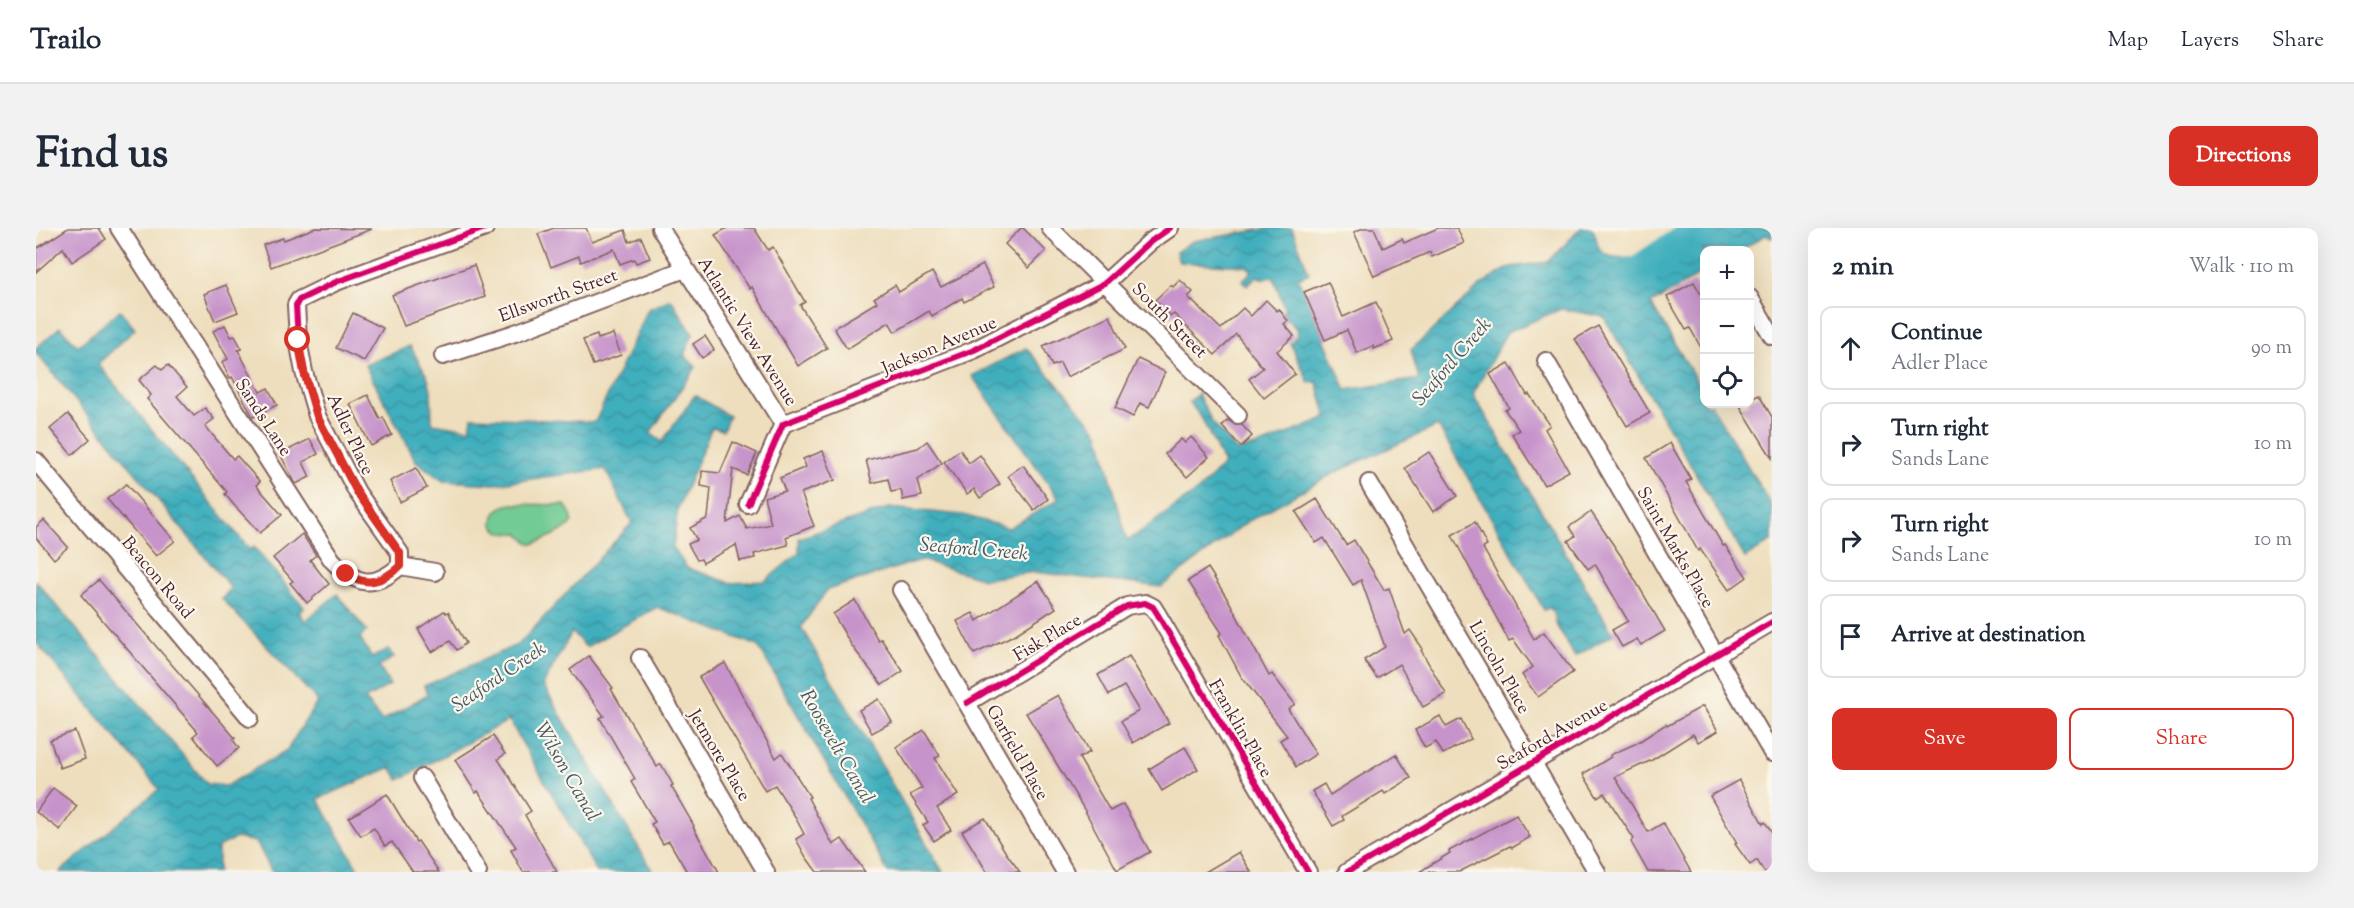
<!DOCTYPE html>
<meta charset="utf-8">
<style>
body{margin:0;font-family:"Sorts Mill Goudy",serif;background:#f2f2f3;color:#1f2937}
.controls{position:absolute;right:18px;top:18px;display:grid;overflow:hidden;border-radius:12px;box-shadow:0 6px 24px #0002}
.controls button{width:54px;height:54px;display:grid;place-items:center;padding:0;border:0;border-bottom:2px solid #e0e1e3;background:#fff;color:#1f2937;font:30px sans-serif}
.stop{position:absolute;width:18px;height:18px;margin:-14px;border:4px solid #d93025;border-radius:50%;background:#fff}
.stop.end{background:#d93025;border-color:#fff;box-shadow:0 2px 6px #0008}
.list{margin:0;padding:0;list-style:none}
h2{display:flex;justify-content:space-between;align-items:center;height:78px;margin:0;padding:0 24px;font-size:26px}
h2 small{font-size:20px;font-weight:400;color:#747a83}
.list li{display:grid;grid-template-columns:39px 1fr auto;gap:18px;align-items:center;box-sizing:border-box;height:84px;margin:0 12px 12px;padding:0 12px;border:2px solid #e0e1e3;border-radius:12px}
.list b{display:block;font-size:22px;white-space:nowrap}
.list p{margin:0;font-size:20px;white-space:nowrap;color:#747a83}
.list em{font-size:20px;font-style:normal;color:#747a83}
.actions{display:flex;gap:12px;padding:18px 24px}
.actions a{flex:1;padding:14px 0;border:2px solid #d93025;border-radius:12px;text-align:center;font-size:21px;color:#d93025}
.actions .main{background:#d93025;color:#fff}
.icon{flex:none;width:33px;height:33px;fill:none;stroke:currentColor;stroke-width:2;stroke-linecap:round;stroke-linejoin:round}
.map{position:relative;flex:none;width:1736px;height:644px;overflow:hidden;border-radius:12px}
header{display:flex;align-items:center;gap:36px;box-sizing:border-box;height:84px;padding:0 30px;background:#fff;border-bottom:2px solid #e0e1e3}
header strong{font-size:28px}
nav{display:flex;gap:33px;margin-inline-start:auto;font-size:21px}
.intro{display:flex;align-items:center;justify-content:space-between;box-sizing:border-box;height:144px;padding:0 36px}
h1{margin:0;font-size:42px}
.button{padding:15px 27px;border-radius:12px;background:#d93025;color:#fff;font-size:21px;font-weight:700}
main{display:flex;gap:36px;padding:0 36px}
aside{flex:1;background:#fff;border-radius:12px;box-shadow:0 6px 24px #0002}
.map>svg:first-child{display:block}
</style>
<header>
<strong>Trailo</strong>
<nav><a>Map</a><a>Layers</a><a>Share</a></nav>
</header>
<div class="intro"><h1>Find us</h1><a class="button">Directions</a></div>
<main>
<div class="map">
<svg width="1736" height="644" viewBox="0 0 1736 644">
<defs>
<pattern id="water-waves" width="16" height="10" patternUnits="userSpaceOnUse" patternTransform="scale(1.5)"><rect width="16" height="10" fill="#40afbd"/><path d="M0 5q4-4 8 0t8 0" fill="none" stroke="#388e9a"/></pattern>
</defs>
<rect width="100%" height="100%" fill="#fbf7ec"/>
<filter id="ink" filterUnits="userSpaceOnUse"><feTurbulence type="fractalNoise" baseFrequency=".0167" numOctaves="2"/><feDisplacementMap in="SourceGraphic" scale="12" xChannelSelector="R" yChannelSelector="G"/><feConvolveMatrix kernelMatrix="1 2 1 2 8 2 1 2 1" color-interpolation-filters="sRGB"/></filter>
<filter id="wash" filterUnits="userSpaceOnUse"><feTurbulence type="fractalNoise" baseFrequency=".008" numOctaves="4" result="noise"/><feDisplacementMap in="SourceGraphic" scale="24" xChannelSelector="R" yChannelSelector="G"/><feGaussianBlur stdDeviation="1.35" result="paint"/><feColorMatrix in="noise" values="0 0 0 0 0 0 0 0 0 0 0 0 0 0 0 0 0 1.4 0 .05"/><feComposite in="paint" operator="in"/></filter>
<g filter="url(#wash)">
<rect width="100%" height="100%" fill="#eedebd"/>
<path fill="#71cb93" stroke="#5e755f" stroke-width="1.5" d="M 476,276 L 529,277 C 542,295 537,297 520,306 C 513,309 505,313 497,316 L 492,314 L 483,305 C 470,305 466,309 457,297 C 456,284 464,278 476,276 Z"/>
<path fill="url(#water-waves)" stroke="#456774" stroke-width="1.5" d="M 1235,0 L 1256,0 L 1273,45 L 1262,50 L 1310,162 L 1383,151 L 1375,122 L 1446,56 L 1474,39 L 1512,34 L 1545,0 L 1556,0 C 1561,7 1560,17 1565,23 C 1579,38 1623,23 1641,19 L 1654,0 L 1736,0 L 1736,10 L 1730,7 L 1704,22 L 1668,22 L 1668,44 L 1615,76 L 1668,165 L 1668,176 L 1675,176 L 1736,279 L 1736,313 L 1709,330 L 1568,89 L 1525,81 L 1471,104 L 1437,166 L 1577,406 L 1539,429 L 1518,393 L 1520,391 L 1514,379 L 1508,382 L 1402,198 L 1298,245 L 1211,294 L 1125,359 L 998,344 L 948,351 L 885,332 L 791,362 L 765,399 L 907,644 L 852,644 L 722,418 L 621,379 L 550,419 L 536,404 L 507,457 L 617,644 L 561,644 L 473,492 L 363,552 L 355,539 L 282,571 L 324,644 L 236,644 L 220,614 L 200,610 L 182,619 L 182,644 L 24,644 L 123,561 L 0,414 L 0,353 L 171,556 L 190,558 L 251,522 L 282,473 L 186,371 L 195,360 L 0,125 L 0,120 L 24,99 L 42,118 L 84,82 L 99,101 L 62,136 L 214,322 L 218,319 L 268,379 L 263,384 L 269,393 L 301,366 L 331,403 L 324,409 L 336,430 L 352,421 L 358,429 L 343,439 L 354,457 L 329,471 L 346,493 L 392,466 L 388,458 L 483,416 L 596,295 L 569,241 L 458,256 L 407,253 L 380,233 L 329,137 L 374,118 L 392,150 L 395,162 L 396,195 L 434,201 L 436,189 L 559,194 L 612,81 L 635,71 L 657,106 L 648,127 L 660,139 L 614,205 L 626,214 L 659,167 L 693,188 L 687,202 L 676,199 L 642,280 L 637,320 L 651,340 L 695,355 L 729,353 L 763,325 L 763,310 L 853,280 L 927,287 L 973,300 L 1023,271 L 936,148 L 990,120 L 1063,204 L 1091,313 L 1164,261 L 1188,236 L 1165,189 L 1153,174 L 1162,166 L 1176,194 L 1201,223 L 1227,216 L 1291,190 L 1281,154 L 1273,155 L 1254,115 L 1261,108 L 1262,103 L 1246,84 L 1249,81 L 1237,48 L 1227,51 L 1221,48 L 1211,57 L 1206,53 L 1216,43 L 1210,38 L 1143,34 L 1140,24 L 1157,13 Z"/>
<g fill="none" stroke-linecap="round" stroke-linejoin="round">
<path stroke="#40afbd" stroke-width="32" d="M 1603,43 L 1667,0"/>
</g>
<g id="blocks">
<g fill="#c693ca">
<path d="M 32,0 L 63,0 L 70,11 L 36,34 L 27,20 L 0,44 L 0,21 Z"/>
<path d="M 279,0 L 336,1 L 235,39 L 227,17 L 247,10 L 248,12 Z"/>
<path d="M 518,0 L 550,0 L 556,14 L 589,2 L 593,14 L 605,9 L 614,30 L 600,35 L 598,31 L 584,36 L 578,21 L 545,34 L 543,28 L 515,39 L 502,6 Z"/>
<path d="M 691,0 L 718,0 L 732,22 L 737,19 L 769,74 L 764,77 L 791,120 L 762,138 L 716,59 L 714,61 L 679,7 Z"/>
<path d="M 985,0 L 987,0 L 1010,23 L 993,40 L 969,16 Z"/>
<path d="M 1327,0 L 1338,0 L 1347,20 L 1366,11 L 1368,15 L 1402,0 L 1421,0 L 1428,15 L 1396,29 L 1394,24 L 1338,48 L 1318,4 Z"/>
<path d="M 438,37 L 449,69 L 368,98 L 356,67 Z"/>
<path d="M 947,37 L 958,59 L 928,74 L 926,70 L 896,88 L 893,83 L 859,104 L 853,94 L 811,121 L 798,100 L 841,74 L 838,70 L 859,57 L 863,64 L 896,44 L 905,59 Z"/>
<path d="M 1144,52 L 1157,64 L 1152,69 L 1185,101 L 1207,80 L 1215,88 L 1230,72 L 1241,83 L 1243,81 L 1252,93 L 1248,96 L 1258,108 L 1241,123 L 1259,146 L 1228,170 L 1213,151 L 1227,140 L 1200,106 L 1179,127 L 1138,86 L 1135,88 L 1119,72 L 1135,57 L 1137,59 Z"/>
<path d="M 1292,54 L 1307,89 L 1340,74 L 1357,113 L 1338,121 L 1337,118 L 1321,125 L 1311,102 L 1289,112 L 1268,64 Z"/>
<path d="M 1658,54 L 1668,72 L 1668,125 L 1654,100 L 1650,102 L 1631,69 Z"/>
<path d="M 190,57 L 202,84 L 179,93 L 168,66 Z"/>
<path d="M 317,85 L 347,100 L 328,133 L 300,120 Z"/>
<path d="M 1074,88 L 1089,121 L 1031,149 L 1024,135 L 1016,138 L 1007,118 Z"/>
<path d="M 189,97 L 195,109 L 199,108 L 206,121 L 202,122 L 224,164 L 232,160 L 241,177 L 217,189 L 196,149 L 194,150 L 186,134 L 192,131 L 177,103 Z"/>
<path d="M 1562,98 L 1614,185 L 1591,198 L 1539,111 Z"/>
<path d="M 577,106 L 585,127 L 557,137 L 547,112 L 561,107 L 562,111 Z"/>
<path d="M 669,108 L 678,122 L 666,130 L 657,116 Z"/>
<path d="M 1102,131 L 1129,144 L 1113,179 L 1104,175 L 1097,189 L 1079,180 Z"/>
<path d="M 1473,135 L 1491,167 L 1493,166 L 1514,197 L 1509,201 L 1533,243 L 1508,257 L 1476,206 L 1483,202 L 1469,182 L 1473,180 L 1454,146 Z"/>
<path d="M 121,137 L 126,142 L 132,137 L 151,159 L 141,168 L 158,188 L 169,180 L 178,191 L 169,198 L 197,231 L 201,228 L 224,254 L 220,257 L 246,287 L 224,305 L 197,276 L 189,266 L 191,264 L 111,171 L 115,167 L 103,152 Z"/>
<path d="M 332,167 L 344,191 L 347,189 L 356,207 L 335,218 L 314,176 Z"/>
<path d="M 1723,167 L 1736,189 L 1736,230 L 1704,178 L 1713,176 L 1713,172 Z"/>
<path d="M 32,186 L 54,211 L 36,227 L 14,201 Z"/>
<path d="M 1192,192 L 1199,197 L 1206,197 L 1216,208 L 1205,219 L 1186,198 Z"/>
<path d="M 1155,209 L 1173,229 L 1151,249 L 1129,226 L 1145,211 L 1149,215 Z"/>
<path d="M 274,211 L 282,226 L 267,234 L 274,249 L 260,256 L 244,226 Z"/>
<path d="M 891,213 L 906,235 L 882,252 L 886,268 L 867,272 L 865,262 L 855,264 L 852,251 L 836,255 L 830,232 L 882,220 Z"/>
<path d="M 697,214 L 721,225 L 711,247 L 697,241 L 691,295 L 704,288 L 711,301 L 735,296 L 728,269 L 749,263 L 744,250 L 770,239 L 767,231 L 787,223 L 799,252 L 765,265 L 778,298 L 750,309 L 752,317 L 718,326 L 719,330 L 704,333 L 700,317 L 667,335 L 665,331 L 661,332 L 652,316 L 661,312 L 654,300 L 672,290 L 675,260 L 665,258 L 666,243 L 684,245 Z"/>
<path d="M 1634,215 L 1655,251 L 1650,254 L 1687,318 L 1689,317 L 1711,349 L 1693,362 L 1664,321 L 1662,323 L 1610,230 Z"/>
<path d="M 924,222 L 933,235 L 944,227 L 964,256 L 944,270 L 938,261 L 931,266 L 908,234 Z"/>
<path d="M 1393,224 L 1421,268 L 1397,284 L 1369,240 Z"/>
<path d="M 987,237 L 1012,271 L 998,282 L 972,248 Z"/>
<path d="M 380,240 L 391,260 L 364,274 L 354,253 Z"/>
<path d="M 90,256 L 139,313 L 120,328 L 71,271 Z"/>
<path d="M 1281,271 L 1310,317 L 1318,312 L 1348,362 L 1353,360 L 1369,406 L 1374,402 L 1387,421 L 1385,422 L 1410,466 L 1387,479 L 1363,436 L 1341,450 L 1328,432 L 1349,419 L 1325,352 L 1317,357 L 1288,310 L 1280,315 L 1260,284 Z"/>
<path d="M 1555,284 L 1585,328 L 1629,403 L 1605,417 L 1601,411 L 1586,419 L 1576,402 L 1592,393 L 1559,336 L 1552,341 L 1532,313 L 1539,308 L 1533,299 Z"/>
<path d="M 8,292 L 32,319 L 18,331 L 0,310 L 0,299 Z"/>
<path d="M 1439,294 L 1451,318 L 1447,320 L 1498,411 L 1508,404 L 1537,444 L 1502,469 L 1486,447 L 1497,439 L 1477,411 L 1473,413 L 1416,307 Z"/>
<path d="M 266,306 L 280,327 L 274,332 L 293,356 L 271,375 L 254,355 L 257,353 L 237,330 Z"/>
<path d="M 1172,340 L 1194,375 L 1233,448 L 1236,446 L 1259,476 L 1252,481 L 1280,526 L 1260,539 L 1244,512 L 1251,508 L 1205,448 L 1183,407 L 1186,405 L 1152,353 Z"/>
<path d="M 63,352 L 199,510 L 197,512 L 203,520 L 181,538 L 157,508 L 162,504 L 45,367 Z"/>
<path d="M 1002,353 L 1020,380 L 980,406 L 938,426 L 921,393 L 937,385 L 941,393 Z"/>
<path d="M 819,372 L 842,412 L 845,411 L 867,443 L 846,457 L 816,418 L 797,386 Z"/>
<path d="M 408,383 L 410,385 L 412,384 L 430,415 L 421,422 L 414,413 L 396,424 L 382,401 Z"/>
<path d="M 553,428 L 577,460 L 575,461 L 621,539 L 625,536 L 637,557 L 635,558 L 658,598 L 657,599 L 683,644 L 651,644 L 633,613 L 627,616 L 615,596 L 619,594 L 595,554 L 599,551 L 564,490 L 568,488 L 534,442 Z"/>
<path d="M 1093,428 L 1133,495 L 1097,515 L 1085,493 L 1103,483 L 1088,458 L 1073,467 L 1062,447 Z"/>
<path d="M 689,435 L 740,530 L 746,525 L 774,569 L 772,570 L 797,617 L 806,611 L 829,644 L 781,644 L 770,629 L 760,611 L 768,606 L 758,587 L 739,557 L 729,563 L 663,449 Z"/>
<path d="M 1022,467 L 1054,524 L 1043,530 L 1074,583 L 1087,576 L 1114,624 L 1081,642 L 1048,581 L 990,485 Z"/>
<path d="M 843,471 L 856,494 L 836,505 L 823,482 Z"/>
<path d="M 1667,478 L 1682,503 L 1662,514 L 1657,506 L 1616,532 L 1579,549 L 1612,604 L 1627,595 L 1655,644 L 1612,644 L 1595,614 L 1598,611 L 1568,565 L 1561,569 L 1547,546 L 1575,529 L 1574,527 L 1601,515 L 1630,496 L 1631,498 Z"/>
<path d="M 1404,488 L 1410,499 L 1425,491 L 1435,511 L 1407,526 L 1400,514 L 1389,520 L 1379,502 Z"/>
<path d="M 888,502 L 904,528 L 899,530 L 922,567 L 901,580 L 915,602 L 898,613 L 887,597 L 892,594 L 874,567 L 886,560 L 860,519 Z"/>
<path d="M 39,503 L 49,531 L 24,540 L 14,512 Z"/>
<path d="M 457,508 L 469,526 L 462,531 L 495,583 L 489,587 L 521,644 L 487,644 L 475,622 L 480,619 L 442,563 L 440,565 L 419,532 Z"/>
<path d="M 1149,519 L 1162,541 L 1126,563 L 1113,541 Z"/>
<path d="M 1360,526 L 1375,550 L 1349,566 L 1347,563 L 1306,588 L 1308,592 L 1297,598 L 1276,563 L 1288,556 L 1294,567 Z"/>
<path d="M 1703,552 L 1727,596 L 1729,594 L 1736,604 L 1736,644 L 1728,644 L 1721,632 L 1714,637 L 1699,616 L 1701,615 L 1674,568 Z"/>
<path d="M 17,560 L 41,578 L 24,602 L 0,584 Z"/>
<path d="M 351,566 L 380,614 L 382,613 L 403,644 L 377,644 L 356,614 L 349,618 L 338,600 L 325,608 L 313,590 Z"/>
<path d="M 1480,587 L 1494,609 L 1476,620 L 1474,618 L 1423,644 L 1383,644 L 1414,625 L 1413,623 Z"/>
<path d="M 949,590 L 970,625 L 984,644 L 951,644 L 926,603 Z"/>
<path d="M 1203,624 L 1215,644 L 1169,644 Z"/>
</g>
</g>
</g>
<g filter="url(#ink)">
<use href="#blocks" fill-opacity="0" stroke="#83625e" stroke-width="1.5"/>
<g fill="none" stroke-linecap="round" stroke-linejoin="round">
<defs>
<g id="street">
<path d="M 83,0 L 296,332 C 320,357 337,362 364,338"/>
<path d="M 624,0 L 747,196"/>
<path d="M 1014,0 L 1202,187"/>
<path d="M 1714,70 L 1736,108"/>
<path d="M 407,128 L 479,105 L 649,41"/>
<path d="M 1510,133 L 1736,525"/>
<path d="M 0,233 L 214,490"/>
<path d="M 1333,255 L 1561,644"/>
<path d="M 712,276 L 747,196 L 938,122 L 1069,55 L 1114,14 L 1134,0"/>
<path d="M 364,338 L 364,325 L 321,264 L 281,188 L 268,144 L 262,112 L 260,77 L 263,72 L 300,54 L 449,0"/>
<path d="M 364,338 L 399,344"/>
<path d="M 865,362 L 1029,644"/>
<path d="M 604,430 L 730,644"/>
<path d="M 931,475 L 1091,378 L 1109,375 L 1117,379 L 1122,387 L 1272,644"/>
<path d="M 386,550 L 442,644"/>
<path d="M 1311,644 L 1736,394"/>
</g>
</defs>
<use href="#street" stroke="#83625e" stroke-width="20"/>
<use href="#street" stroke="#fff" stroke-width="16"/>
<defs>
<g id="cycleway">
<path d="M 712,276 L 747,196 L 938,122 L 1069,55 L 1114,14 L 1134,0"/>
<path d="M 364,338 L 364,325 L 321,264 L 281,188 L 268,144 L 262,112 L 260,77 L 263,72 L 300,54 L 449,0"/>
<path d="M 931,475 L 1091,378 L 1109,375 L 1117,379 L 1122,387 L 1272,644"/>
<path d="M 1311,644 L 1736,394"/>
</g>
</defs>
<use href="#cycleway" stroke="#fbf7ec" stroke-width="10"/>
<use href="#cycleway" stroke="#d6006c" stroke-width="6"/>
</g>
</g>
<g fill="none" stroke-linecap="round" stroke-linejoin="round" filter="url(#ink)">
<path stroke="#d93025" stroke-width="8" d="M 262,112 L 268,144 L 281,188 L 321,264 L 364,325 L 364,338 C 346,354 332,359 310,346"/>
</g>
<g text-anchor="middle" stroke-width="4.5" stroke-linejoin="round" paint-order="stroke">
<g font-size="18" fill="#4a1f2b" stroke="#fbf7ec">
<text transform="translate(522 67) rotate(-20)" y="6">Ellsworth Street</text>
<text transform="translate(1134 92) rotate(45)" y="6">South Street</text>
<text transform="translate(712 103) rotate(58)" y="6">Atlantic View Avenue</text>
<text transform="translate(903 117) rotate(-23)" y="6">Jackson Avenue</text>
<text transform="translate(228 189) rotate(57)" y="6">Sands Lane</text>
<text transform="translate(315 206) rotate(65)" y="6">Adler Place</text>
<text transform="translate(1640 319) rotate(60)" y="6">Saint Marks Place</text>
<text transform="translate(122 349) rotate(50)" y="6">Beacon Road</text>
<text transform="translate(1011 409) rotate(-31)" y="6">Fisk Place</text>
<text transform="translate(1464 439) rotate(60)" y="6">Lincoln Place</text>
<text transform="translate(1205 500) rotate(60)" y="6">Franklin Place</text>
<text transform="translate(1516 506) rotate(-30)" y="6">Seaford Avenue</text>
<text transform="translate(982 524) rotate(60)" y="6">Garfield Place</text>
<text transform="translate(684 527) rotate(59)" y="6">Jetmore Place</text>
</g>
<g font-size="20" font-style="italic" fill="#465965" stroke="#fbf7ec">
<text transform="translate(1415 133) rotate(-49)" y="7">Seaford Creek</text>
<text transform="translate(938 320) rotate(5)" y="7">Seaford Creek</text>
<text transform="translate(462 448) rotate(-34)" y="7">Seaford Creek</text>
<text transform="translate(802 518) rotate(60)" y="7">Roosevelt Canal</text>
<text transform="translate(532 543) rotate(60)" y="7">Wilson Canal</text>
</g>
</g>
</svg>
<div class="controls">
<button>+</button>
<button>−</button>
<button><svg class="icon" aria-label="locate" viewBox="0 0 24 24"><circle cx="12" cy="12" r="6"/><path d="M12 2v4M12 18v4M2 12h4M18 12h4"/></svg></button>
</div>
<div class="stop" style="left:262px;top:112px"></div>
<div class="stop end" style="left:310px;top:346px"></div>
</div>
<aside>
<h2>2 min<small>Walk · 110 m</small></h2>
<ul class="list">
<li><svg class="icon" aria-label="ahead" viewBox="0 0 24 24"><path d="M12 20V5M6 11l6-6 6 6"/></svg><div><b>Continue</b><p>Adler Place</p></div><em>90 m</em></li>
<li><svg class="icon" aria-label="right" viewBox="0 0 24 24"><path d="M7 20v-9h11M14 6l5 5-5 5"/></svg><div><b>Turn right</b><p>Sands Lane</p></div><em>10 m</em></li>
<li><svg class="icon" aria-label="right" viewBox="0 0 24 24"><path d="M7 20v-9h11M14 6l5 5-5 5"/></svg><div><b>Turn right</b><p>Sands Lane</p></div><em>10 m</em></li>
<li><svg class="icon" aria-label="arrive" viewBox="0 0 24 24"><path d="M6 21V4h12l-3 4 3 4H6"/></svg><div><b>Arrive at destination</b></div></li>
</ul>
<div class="actions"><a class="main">Save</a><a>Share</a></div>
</aside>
</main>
